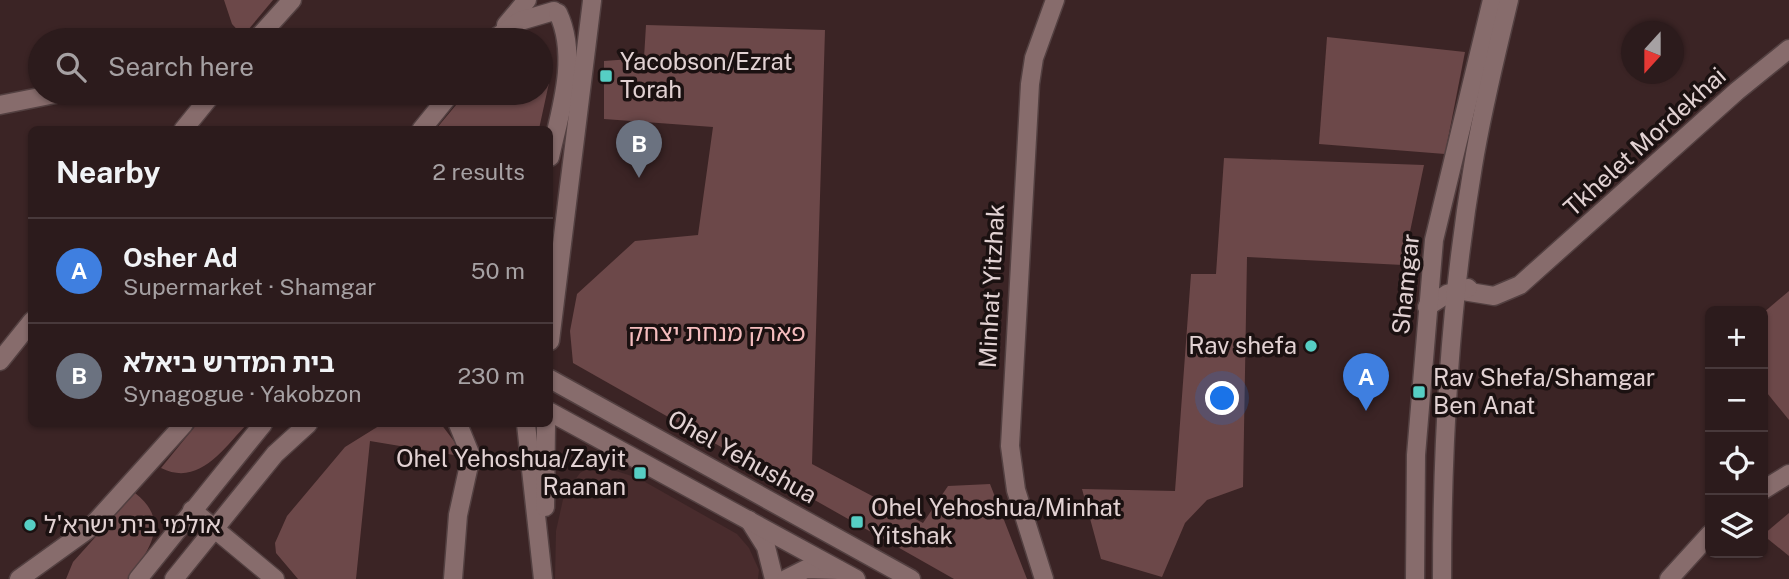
<!DOCTYPE html>
<meta charset="utf-8">
<style>
body{margin:0;font-family:"Public Sans","Noto Sans Hebrew",sans-serif;background:#342425;color:#f1f3f6}
.controls{position:absolute;right:21px;bottom:21px;display:grid;overflow:hidden;border-radius:10px;box-shadow:0 2px 5px #0004}
.controls button{width:63px;height:63px;display:grid;place-items:center;padding:0;border:0;border-bottom:2px solid #48393b;background:#2c1b1c;color:#f1f3f6;font:35px sans-serif}
.compass{position:absolute;left:1621px;top:21px;width:63px;height:63px;border-radius:50%;background:#2c1b1c;box-shadow:0 2px 5px #0004;rotate:201deg}
.you{position:absolute;left:1223px;top:399px;width:24px;height:24px;margin:-18px;border:5px solid #fff;border-radius:50%;background:#1a73e8;box-shadow:0 0 0 10px #1a73e833}
.badge{display:grid;place-items:center;width:46px;height:46px;border-radius:50%;background:#56cec4;color:#fff;font-size:23px;font-weight:700}
.pin{position:absolute;translate:-50% -58px;filter:drop-shadow(0 2px 4px #0008)}
.pin::after{content:'';position:absolute;top:37px;width:24px;height:21px;background:inherit;clip-path:polygon(0 0,100% 0,50% 100%)}
.list{margin:0;padding:0;list-style:none}
h2{display:flex;justify-content:space-between;align-items:center;height:91px;margin:0;padding:0 28px;font-size:30px}
h2 small{font-size:23px;font-weight:400;color:#a6a1a3}
.list li{display:grid;grid-template-columns:46px 1fr auto;gap:21px;align-items:center;box-sizing:border-box;height:105px;padding:0 28px;border-top:2px solid #48393b}
.list b{display:block;font-size:26px;white-space:nowrap}
.list p{margin:0;font-size:23px;white-space:nowrap;color:#a6a1a3}
.list em{font-size:23px;font-style:normal;color:#a6a1a3}
.icon{flex:none;width:38px;height:38px;fill:none;stroke:currentColor;stroke-width:2;stroke-linecap:round;stroke-linejoin:round}
.map{position:relative;flex:none;width:1789px;height:579px;overflow:hidden}
.search{position:absolute;background:#2c1b1c;box-shadow:0 2px 5px #0004;left:28px;top:28px;width:525px;height:77px;display:flex;align-items:center;gap:18px;box-sizing:border-box;padding:0 24px;border-radius:38px;color:#a6a1a3;font-size:26px}
.panel{position:absolute;background:#2c1b1c;box-shadow:0 2px 5px #0004;left:28px;top:126px;width:525px;height:301px;border-radius:10px}
.map>svg:first-child{display:block}
</style>
<div class="map">
<svg width="1789" height="579" viewBox="0 0 1789 579">
<rect width="100%" height="100%" fill="#3b2425"/>
<path fill="#492c2d" d="M 594,464 L 638,478 L 737,534 L 749,548 L 759,570 L 758,579 L 555,579 L 556,531 L 564,495 L 580,473 Z"/>
<g fill="#6c4849">
<path d="M 224,0 L 273,0 L 243,36 L 232,24 Z"/>
<path d="M 646,25 L 825,30 L 812,464 L 923,523 L 948,486 L 990,484 L 1027,579 L 954,579 L 573,363 L 570,331 L 577,294 L 635,241 L 698,235 L 713,127 L 604,119 L 604,61 L 644,58 Z"/>
<path d="M 1327,37 L 1465,52 L 1445,154 L 1319,144 Z"/>
<path d="M 541,63 L 549,83 L 539,129 L 436,129 L 466,93 L 541,93 Z"/>
<path d="M 1224,158 L 1424,165 L 1403,265 L 1247,257 L 1243,487 L 1207,500 L 1185,523 L 1162,577 L 1101,559 L 1082,489 L 1175,491 L 1191,274 L 1216,274 Z"/>
<path d="M 1789,291 L 1789,420 L 1763,388 L 1763,313 Z"/>
<path d="M 197,424 L 247,424 C 223,449 199,487 161,468 Z"/>
<path d="M 382,424 L 441,424 L 466,457 L 370,441 L 356,579 L 298,579 L 276,553 L 275,543 L 287,516 L 345,447 Z"/>
<path d="M 135,493 C 171,521 150,549 128,579 L 66,579 L 73,562 Z"/>
<path d="M 1789,513 L 1789,556 L 1763,535 Z"/>
</g>
<g fill="none" stroke-linecap="round" stroke-linejoin="round">
<defs>
<g id="minor">
<path d="M 256,40 L 292,0"/>
<path d="M 0,105 L 60,93"/>
<path d="M 183,130 L 213,93"/>
<path d="M 1457,290 L 1494,296 L 1520,285 L 1737,91 L 1789,49"/>
<path d="M 1427,307 L 1447,294 L 1468,288"/>
<path d="M 0,361 L 32,321"/>
<path d="M 192,510 L 275,579"/>
<path d="M 749,520 L 766,547 L 774,579"/>
<path d="M 453,579 L 458,515 L 471,456 L 458,424"/>
<path d="M 786,579 L 806,569 L 839,570"/>
<path d="M 1044,579 L 1016,490 L 1010,446 L 1030,84 L 1034,58 L 1055,0"/>
</g>
<g id="tertiary">
<path d="M 506,25 L 527,0"/>
<path d="M 494,39 L 520,21 L 554,11"/>
<path d="M 421,130 L 451,93"/>
<path d="M 550,157 C 560,112 579,57 558,13"/>
<path d="M 550,341 L 592,1"/>
<path d="M 550,379 L 911,579"/>
<path d="M 550,412 L 856,579"/>
<path d="M 526,424 L 543,579"/>
<path d="M 1763,490 L 1789,474"/>
<path d="M 545,507 L 546,424"/>
<path d="M 19,579 L 90,528 L 184,424"/>
<path d="M 138,579 L 263,424"/>
<path d="M 174,579 L 275,454 L 308,424"/>
<path d="M 1415,579 L 1416,455 L 1434,240 L 1492,0"/>
<path d="M 1442,579 C 1442,442 1450,302 1473,166 C 1482,110 1496,55 1509,0"/>
<path d="M 1669,579 L 1710,534"/>
</g>
</defs>
<use href="#minor" stroke="#534041" stroke-width="21"/>
<use href="#tertiary" stroke="#534041" stroke-width="21"/>
<use href="#minor" stroke="#876c6c" stroke-width="18"/>
<use href="#tertiary" stroke="#876c6c" stroke-width="18"/>
</g>
<g fill="#56cec4" stroke="#1b1111" stroke-width="2.5">
<rect x="599" y="69" width="14" height="14" rx="3.5"/>
<circle cx="1311" cy="346" r="7"/>
<rect x="1412" y="385" width="14" height="14" rx="3.5"/>
<rect x="633" y="466" width="14" height="14" rx="3.5"/>
<rect x="850" y="515" width="14" height="14" rx="3.5"/>
<circle cx="30" cy="525" r="7"/>
</g>
<g text-anchor="middle" stroke-width="7" stroke-linejoin="round" paint-order="stroke">
<g font-size="24" fill="#e2d2d3" stroke="#1b1111" text-anchor="start">
<text x="620" y="70">Yacobson/Ezrat<tspan x="620" dy="28">Torah</tspan></text>
<text x="1297" y="354" text-anchor="end">Rav shefa</text>
<text x="1433" y="386">Rav Shefa/Shamgar<tspan x="1433" dy="28">Ben Anat</tspan></text>
<text x="626" y="467" text-anchor="end">Ohel Yehoshua/Zayit<tspan x="626" dy="28">Raanan</tspan></text>
<text x="871" y="516">Ohel Yehoshua/Minhat<tspan x="871" dy="28">Yitshak</tspan></text>
<text x="44" y="533">אולמי בית ישרא'ל</text>
</g>
<g font-size="24" fill="#e2d2d3" stroke="#1b1111">
<text transform="translate(1645 142) rotate(-42)" y="8">Tkhelet Mordekhai</text>
<text transform="translate(1406 284) rotate(-84)" y="8">Shamgar</text>
<text transform="translate(992 286) rotate(-87)" y="8">Minhat Yitzhak</text>
<text transform="translate(742 457) rotate(29)" y="8">Ohel Yehushua</text>
</g>
<g font-size="24" fill="#f5bdbe" stroke="#1b1111">
<text x="717" y="341">פארק מנחת יצחק</text>
</g>
</g>
</svg>
<div class="controls">
<button>+</button>
<button>−</button>
<button><svg class="icon" aria-label="locate" viewBox="0 0 24 24"><circle cx="12" cy="12" r="6"/><path d="M12 2v4M12 18v4M2 12h4M18 12h4"/></svg></button>
<button><svg class="icon" aria-label="layers" viewBox="0 0 24 24"><path d="M12 4l9 5-9 5-9-5zM3 14l9 5 9-5"/></svg></button>
</div>
<svg class="compass" viewBox="-18 -18 36 36"><path d="M0-13l5 13h-10z" fill="#e53935"/><path d="M0 13l5-13h-10z" fill="#a6a1a3"/></svg>
<div class="you"></div>
<div class="pin badge" style="left:1366px;top:411px;background:#3f7fe0">A</div>
<div class="pin badge" style="left:639px;top:178px;background:#6b7280">B</div>
<div class="search"><svg class="icon" aria-label="search" viewBox="0 0 24 24"><circle cx="10" cy="10" r="6"/><path d="M15 15l6 6"/></svg>Search here</div>
<section class="panel">
<h2>Nearby<small>2 results</small></h2>
<ul class="list">
<li><span class="badge" style="background:#3f7fe0">A</span><div><b>Osher Ad</b><p>Supermarket · Shamgar</p></div><em>50 m</em></li>
<li><span class="badge" style="background:#6b7280">B</span><div><b>בית המדרש ביאלא</b><p>Synagogue · Yakobzon</p></div><em>230 m</em></li>
</ul>
</section>
</div>
